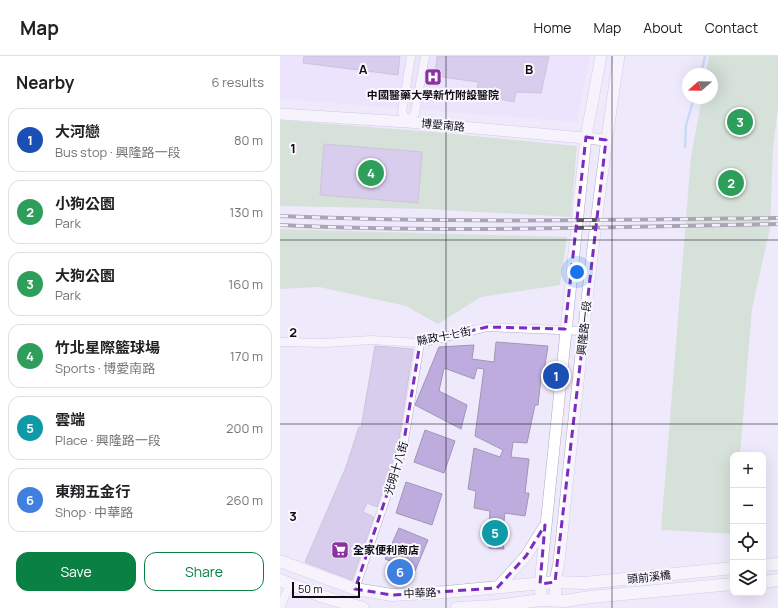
<!DOCTYPE html>
<meta charset="utf-8">
<style>
body{margin:0;font-family:Manrope,"Noto Sans TC",sans-serif;background:#f6f6f6;color:#202124}
.controls{position:absolute;right:12px;bottom:12px;display:grid;overflow:hidden;border-radius:8px;box-shadow:0 4px 16px #0002}
.controls button{width:36px;height:36px;display:grid;place-items:center;padding:0;border:0;border-bottom:1px solid #e0e0e0;background:#fff;color:#202124;font:20px sans-serif}
.compass{position:absolute;left:402px;top:12px;width:36px;height:36px;border-radius:50%;background:#fff;box-shadow:0 4px 16px #0002;rotate:250deg}
.scale{position:absolute;left:12px;bottom:10px;width:68px;box-sizing:border-box;padding-left:4px;border:2px solid #0f0b15;border-top:0;font-size:11px;line-height:14px;white-space:nowrap;color:#0f0b15;-webkit-text-stroke:3px #faf8ff;paint-order:stroke}
.you{position:absolute;left:297px;top:216px;width:14px;height:14px;margin:-10px;border:3px solid #fff;border-radius:50%;background:#1a73e8;box-shadow:0 0 0 6px #1a73e833}
.badge{display:grid;place-items:center;width:26px;height:26px;border-radius:50%;background:#0b8043;color:#fff;font-size:13px;font-weight:700}
.pin{position:absolute;translate:-50% -50%;border:2px solid #fff;box-shadow:0 1px 4px #0006}
.list{margin:0;padding:0;list-style:none}
h2{display:flex;justify-content:space-between;align-items:center;height:52px;margin:0;padding:0 16px;font-size:17px}
h2 small{font-size:13px;font-weight:400;color:#757577}
.list li{display:grid;grid-template-columns:26px 1fr auto;gap:12px;align-items:center;box-sizing:border-box;height:64px;margin:0 8px 8px;padding:0 8px;border:1px solid #e0e0e0;border-radius:12px}
.list b{display:block;font-size:15px;white-space:nowrap}
.list p{margin:0;font-size:13px;white-space:nowrap;color:#757577}
.list em{font-size:13px;font-style:normal;color:#757577}
.actions{display:flex;gap:8px;padding:12px 16px}
.actions a{flex:1;padding:9px 0;border:1px solid #0b8043;border-radius:12px;text-align:center;font-size:14px;color:#0b8043}
.actions .main{background:#0b8043;color:#fff}
.icon{flex:none;width:22px;height:22px;fill:none;stroke:currentColor;stroke-width:2;stroke-linecap:round;stroke-linejoin:round}
.map{position:relative;flex:none;width:498px;height:552px;overflow:hidden}
header{display:flex;align-items:center;gap:24px;box-sizing:border-box;height:56px;padding:0 20px;background:#fff;border-bottom:1px solid #e0e0e0}
header strong{font-size:19px}
nav{display:flex;gap:22px;margin-inline-start:auto;font-size:14px}
main{display:flex}
aside{flex:1;background:#fff}
.map>svg:first-child{display:block}
</style>
<header>
<strong>Map</strong>
<nav><a>Home</a><a>Map</a><a>About</a><a>Contact</a></nav>
</header>
<main>
<aside>
<h2>Nearby<small>6 results</small></h2>
<ul class="list">
<li><span class="badge" style="background:#1a4fb4">1</span><div><b>大河戀</b><p>Bus stop · 興隆路一段</p></div><em>80 m</em></li>
<li><span class="badge" style="background:#2e9e5b">2</span><div><b>小狗公園</b><p>Park</p></div><em>130 m</em></li>
<li><span class="badge" style="background:#2e9e5b">3</span><div><b>大狗公園</b><p>Park</p></div><em>160 m</em></li>
<li><span class="badge" style="background:#2e9e5b">4</span><div><b>竹北星際籃球場</b><p>Sports · 博愛南路</p></div><em>170 m</em></li>
<li><span class="badge" style="background:#0f9aa8">5</span><div><b>雲端</b><p>Place · 興隆路一段</p></div><em>200 m</em></li>
<li><span class="badge" style="background:#3f7fe0">6</span><div><b>東翔五金行</b><p>Shop · 中華路</p></div><em>260 m</em></li>
</ul>
<div class="actions"><a class="main">Save</a><a>Share</a></div>
</aside>
<div class="map">
<svg width="498" height="552" viewBox="0 0 498 552">
<rect width="100%" height="100%" fill="#efe9fc"/>
<path fill="#e8defc" d="M 0,0 L 310,0 L 297,66 L 0,43 Z"/>
<g fill="#b9dab0">
<path d="M 429,0 L 498,0 L 498,51 L 493,94 L 490,172 L 472,253 L 460,399 L 453,399 L 453,478 L 381,474 L 411,100 L 422,42 L 432,42 L 432,18 L 426,18 Z"/>
<path d="M 0,64 L 154,76 L 297,90 L 291,161 L 146,153 L 0,150 Z"/>
<path d="M 0,173 L 287,181 L 280,229 L 201,241 L 158,268 L 126,250 L 39,231 L 0,233 Z"/>
</g>
<g fill="none" stroke-linecap="round" stroke-linejoin="round">
<g stroke="#9bc8ef" stroke-width="2.5">
<path d="M 421,18 L 425,0"/>
<path d="M 405,91 L 406,69 L 414,42"/>
</g>
</g>
<g fill="#beacde" stroke="#a096b3">
<path d="M 24,0 L 120,0 L 118,19 L 23,7 Z"/>
<path d="M 157,0 L 269,0 L 261,37 L 236,36 L 234,46 L 197,38 L 198,26 L 155,20 Z"/>
<path d="M 44,88 L 142,96 L 138,147 L 40,139 Z"/>
<path d="M 216,286 L 268,290 L 263,322 L 261,322 L 258,349 L 255,349 L 247,387 L 233,386 L 231,401 L 249,403 L 245,437 L 249,437 L 245,460 L 225,457 L 222,480 L 224,493 L 209,492 L 210,484 L 206,484 L 207,469 L 209,469 L 210,455 L 194,452 L 196,435 L 188,433 L 194,392 L 220,401 L 223,394 L 195,380 L 204,313 L 197,312 L 194,323 L 164,312 L 159,335 L 187,349 L 181,373 L 135,349 L 159,291 L 194,289 L 192,303 L 214,306 Z"/>
<path d="M 95,290 L 133,293 L 118,389 L 97,451 L 87,447 L 83,456 L 94,461 L 72,524 L 25,506 L 66,411 L 79,371 L 81,372 Z"/>
<path d="M 145,374 L 175,385 L 164,417 L 134,406 Z"/>
<path d="M 126,426 L 162,438 L 152,469 L 116,457 Z"/>
<path d="M 119,472 L 148,484 L 135,515 L 105,503 Z"/>
</g>
<g fill="none" stroke-linecap="round" stroke-linejoin="round">
<defs>
<g id="street">
<path d="M 131,0 L 122,56 L 128,66 L 135,57 L 145,0"/>
<path d="M 0,286 L 45,287 L 91,284 L 140,287 L 207,271 L 303,275"/>
<path d="M 75,533 L 123,391 L 140,287"/>
<path d="M 0,552 L 10,528"/>
</g>
<g id="secondary">
<path d="M 0,58 L 128,66 L 326,84"/>
<path d="M 217,532 L 246,500 L 264,471"/>
<path d="M 261,544 L 260,528 L 306,81 L 321,0"/>
<path d="M 276,544 L 275,526 L 279,506 C 297,337 313,168 339,0"/>
</g>
<g id="primary">
<path d="M 0,505 L 75,533 L 112,539 L 166,536 L 275,526 L 305,527 L 453,512"/>
<path d="M 483,509 L 498,508"/>
<path d="M 0,524 L 41,540 L 83,552"/>
<path d="M 483,526 L 498,524"/>
<path d="M 177,552 L 215,550 L 261,544 L 285,545 L 310,541 L 453,528"/>
</g>
</defs>
<use href="#street" stroke="#b3a9c7" stroke-width="9"/>
<use href="#secondary" stroke="#b3a9c7" stroke-width="12"/>
<use href="#primary" stroke="#b3a9c7" stroke-width="13"/>
<use href="#street" stroke="#fff" stroke-width="8"/>
<use href="#secondary" stroke="#fff" stroke-width="11"/>
<use href="#primary" stroke="#fff" stroke-width="12"/>
<defs>
<g id="rail">
<path d="M 0,160 C 166,167 332,164 498,162"/>
<path d="M 0,169 C 166,177 332,171 498,168"/>
</g>
</defs>
<use href="#rail" stroke="#57525f" stroke-width="4"/>
<use href="#rail" stroke="#faf8ff" stroke-width="2.5" stroke-dasharray="8" stroke-linecap="butt"/>
</g>
<path d="M0 0H498V552H0ZM 306,81 L 326,84 L 275,526 L 260,528 L 265,469 L 246,500 L 217,532 L 112,539 L 75,533 L 123,391 L 140,287 L 207,271 L 285,273 Z" fill="#efe9fc" fill-opacity=".55" fill-rule="evenodd"/>
<path fill="none" stroke="#7b2cbf" stroke-width="3" stroke-dasharray="8 5" stroke-linejoin="round" d="M 306,81 L 326,84 L 275,526 L 260,528 L 265,469 L 246,500 L 217,532 L 112,539 L 75,533 L 123,391 L 140,287 L 207,271 L 285,273 Z"/>
<path fill="none" stroke="#0f0b15" stroke-width="1" stroke-opacity="0.55" d="M 166,0 L 166,552M 332,0 L 332,552M 0,184 L 498,184M 0,368 L 498,368"/>
<defs>
<symbol id="hospital-square" viewBox="-11 -11 22 22"><rect x="-9" y="-9" width="18" height="18" rx="4" fill="#8a33a0" stroke="#faf8ff"/><path d="M-5-5h3v3.5h4V-5h3V5h-3V1.5h-4V5h-3Z" fill="#fff"/></symbol>
<symbol id="supermarket-square" viewBox="-11 -11 22 22"><rect x="-9" y="-9" width="18" height="18" rx="4" fill="#8a33a0" stroke="#faf8ff"/><path d="M-6-5.5h2.5l.6 2H6L4.5 2H-2.5L-4.4-4H-6ZM-1.5 3.2a1.3 1.3 0 1 0 .1 0ZM3 3.2a1.3 1.3 0 1 0 .1 0Z" fill="#fff"/></symbol>
</defs>
<g fill-rule="evenodd">
<use href="#hospital-square" x="143" y="11" width="20" height="20"/>
<use href="#supermarket-square" x="50" y="484" width="20" height="20"/>
</g>
<g text-anchor="middle" stroke-width="4" stroke-linejoin="round" paint-order="stroke">
<g font-size="11" font-weight="bold" fill="#0f0b15" stroke="#faf8ff">
<text x="153" y="43">中國醫藥大學新竹附設醫院</text>
<text x="73" y="498" text-anchor="start">全家便利商店</text>
</g>
<g font-size="11" fill="#0f0b15" stroke="#faf8ff">
<text transform="translate(163 69) rotate(5)" y="4">博愛南路</text>
<text transform="translate(304 272) rotate(-84)" y="4">興隆路一段</text>
<text transform="translate(164 280) rotate(-11)" y="4">縣政十七街</text>
<text transform="translate(116 412) rotate(-73)" y="4">光明十八街</text>
<text transform="translate(369 521) rotate(-6)" y="4">頭前溪橋</text>
<text transform="translate(140 537) rotate(-3)" y="4">中華路</text>
</g>
</g>
<g font-size="13" text-anchor="middle" font-weight="bold" fill="#0f0b15" stroke="#faf8ff" stroke-width="4" stroke-linejoin="round" paint-order="stroke">
<text x="83" y="18">A</text>
<text x="249" y="18">B</text>
<text x="13" y="97">1</text>
<text x="13" y="281">2</text>
<text x="13" y="465">3</text>
</g>
</svg>
<div class="controls">
<button>+</button>
<button>−</button>
<button><svg class="icon" aria-label="locate" viewBox="0 0 24 24"><circle cx="12" cy="12" r="6"/><path d="M12 2v4M12 18v4M2 12h4M18 12h4"/></svg></button>
<button><svg class="icon" aria-label="layers" viewBox="0 0 24 24"><path d="M12 4l9 5-9 5-9-5zM3 14l9 5 9-5"/></svg></button>
</div>
<svg class="compass" viewBox="-18 -18 36 36"><path d="M0-13l5 13h-10z" fill="#e53935"/><path d="M0 13l5-13h-10z" fill="#757577"/></svg>
<div class="scale">50 m</div>
<div class="you"></div>
<div class="pin badge" style="left:276px;top:320px;background:#1a4fb4">1</div>
<div class="pin badge" style="left:451px;top:127px;background:#2e9e5b">2</div>
<div class="pin badge" style="left:460px;top:66px;background:#2e9e5b">3</div>
<div class="pin badge" style="left:91px;top:117px;background:#2e9e5b">4</div>
<div class="pin badge" style="left:215px;top:477px;background:#0f9aa8">5</div>
<div class="pin badge" style="left:120px;top:516px;background:#3f7fe0">6</div>
</div>
</main>
